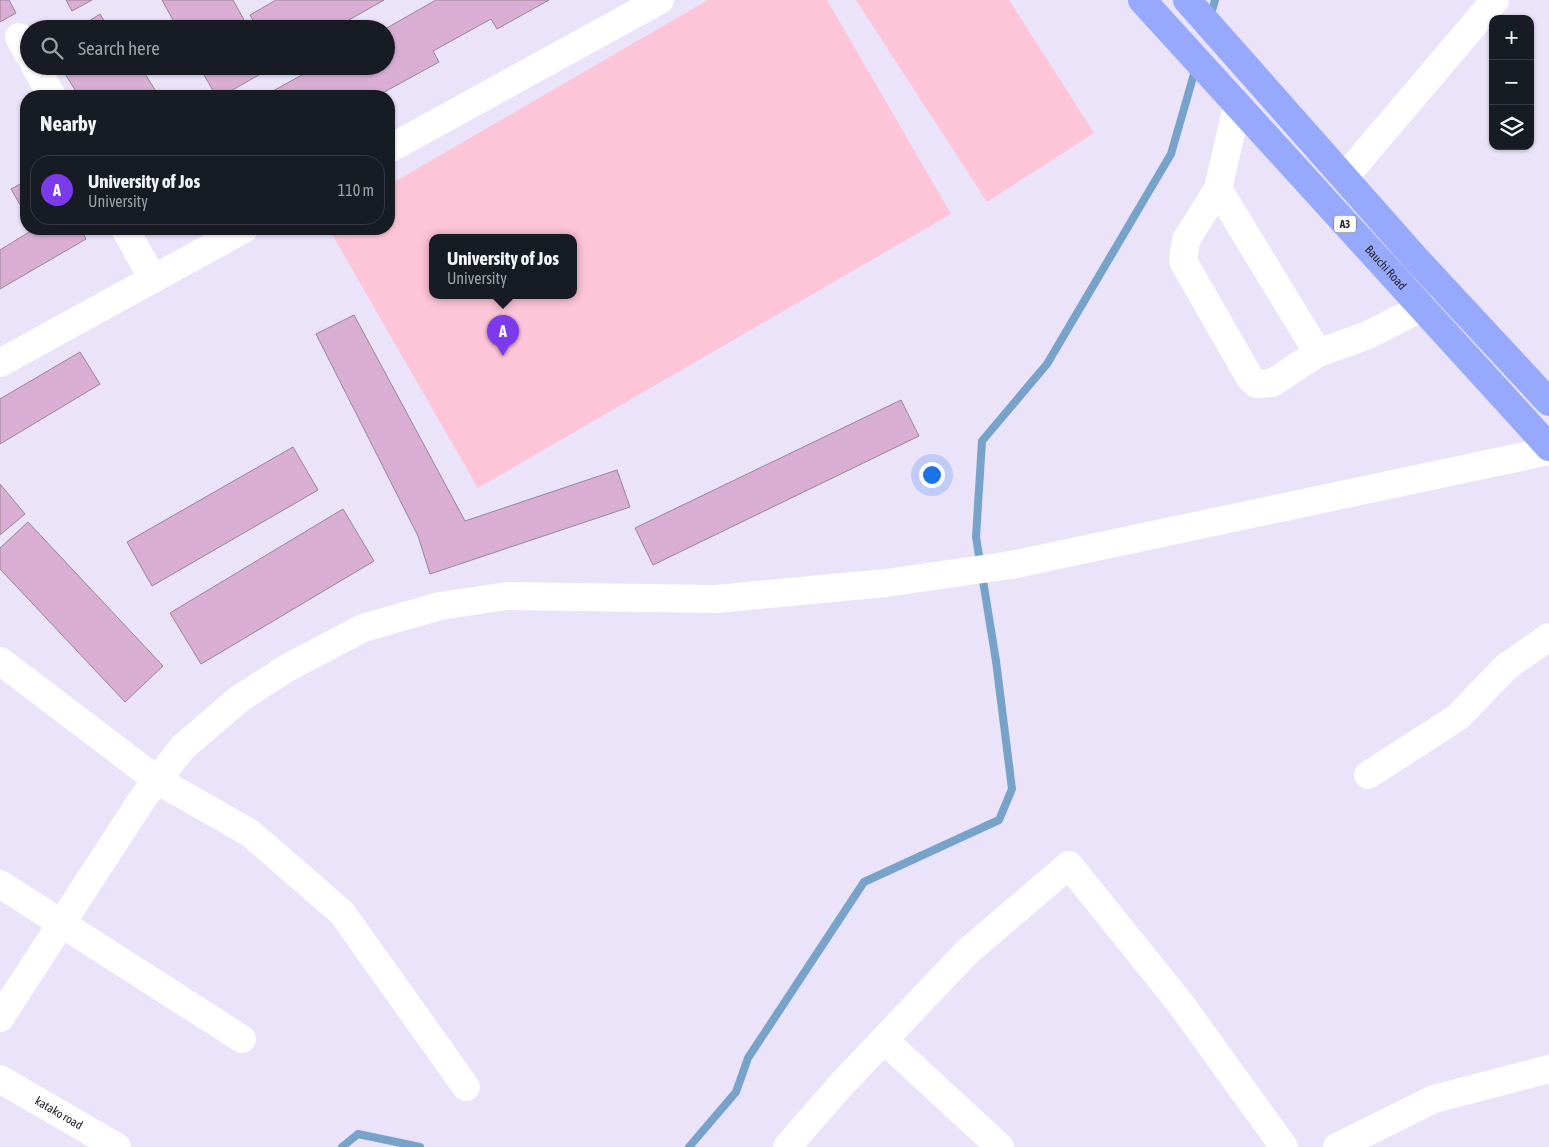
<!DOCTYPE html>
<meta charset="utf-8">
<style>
body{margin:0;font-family:"Asap Condensed",sans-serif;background:#242831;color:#f1f3f6}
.controls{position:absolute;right:15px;top:15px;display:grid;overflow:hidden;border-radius:10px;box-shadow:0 1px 4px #0004}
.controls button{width:45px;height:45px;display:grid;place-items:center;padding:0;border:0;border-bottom:1px solid #363941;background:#171b24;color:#f1f3f6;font:25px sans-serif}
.you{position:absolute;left:931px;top:474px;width:18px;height:18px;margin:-12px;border:4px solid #fff;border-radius:50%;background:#1a73e8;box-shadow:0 0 0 8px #1a73e833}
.badge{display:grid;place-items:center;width:32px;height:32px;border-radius:50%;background:#7c3aed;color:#fff;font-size:16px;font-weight:700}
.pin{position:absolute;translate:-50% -41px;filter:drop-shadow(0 1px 2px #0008)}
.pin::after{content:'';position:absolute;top:26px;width:18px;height:15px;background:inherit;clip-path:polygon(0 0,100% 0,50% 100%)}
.popup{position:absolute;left:429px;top:234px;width:148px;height:65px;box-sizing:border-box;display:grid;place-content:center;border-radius:10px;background:#171b24;filter:drop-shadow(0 1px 4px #0005);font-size:16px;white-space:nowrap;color:#9ea1a6}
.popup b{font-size:19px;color:#f1f3f6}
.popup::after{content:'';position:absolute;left:50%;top:100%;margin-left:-10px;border:10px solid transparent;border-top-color:#171b24}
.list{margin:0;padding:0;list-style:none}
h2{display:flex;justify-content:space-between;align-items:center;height:65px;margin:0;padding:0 20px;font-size:21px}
h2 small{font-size:16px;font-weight:400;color:#9ea1a6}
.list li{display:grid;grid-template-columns:32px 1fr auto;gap:15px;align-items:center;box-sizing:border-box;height:70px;margin:0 10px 10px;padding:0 10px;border:1px solid #363941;border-radius:20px}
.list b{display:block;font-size:19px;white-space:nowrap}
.list p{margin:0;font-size:16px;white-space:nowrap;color:#9ea1a6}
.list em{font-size:16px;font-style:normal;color:#9ea1a6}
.icon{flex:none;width:28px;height:28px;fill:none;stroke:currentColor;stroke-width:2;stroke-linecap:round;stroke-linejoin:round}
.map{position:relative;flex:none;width:1549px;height:1147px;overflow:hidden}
.search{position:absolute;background:#171b24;box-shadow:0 1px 4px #0004;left:20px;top:20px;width:375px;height:55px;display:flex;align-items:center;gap:12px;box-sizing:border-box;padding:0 18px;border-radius:28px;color:#9ea1a6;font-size:19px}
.panel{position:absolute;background:#171b24;box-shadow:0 1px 4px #0004;left:20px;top:90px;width:375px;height:145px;border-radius:20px}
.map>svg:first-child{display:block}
</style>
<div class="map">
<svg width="1549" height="1147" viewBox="0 0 1549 1147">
<rect width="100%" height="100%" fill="#eae3f9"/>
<g fill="#fec4d7" fill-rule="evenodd">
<path d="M 708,0 L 827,0 L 951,214 L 478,488 L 329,229 L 389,229 L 389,185 ZM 433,237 L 573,237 L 573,295 L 433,295 Z"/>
<path d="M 856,0 L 1009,0 L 1094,133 L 987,202 Z"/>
</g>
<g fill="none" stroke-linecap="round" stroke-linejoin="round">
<g stroke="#77a3ca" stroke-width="8">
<path d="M 1210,17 L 1215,0"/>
<path d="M 342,1147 L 358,1134 L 420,1147"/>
<path d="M 689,1147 L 736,1092 L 748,1058 L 864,882 L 999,820 L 1012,789 L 996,661 L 976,537 L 982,441 L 1047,364 L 1171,154 L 1196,67"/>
</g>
</g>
<g fill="#daadd5" stroke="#978695">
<path d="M 0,0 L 9,0 L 16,13 L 0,22 Z"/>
<path d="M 66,0 L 92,0 L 72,11 Z"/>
<path d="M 162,0 L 233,0 L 249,29 L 178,29 Z"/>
<path d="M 276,0 L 384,0 L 333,29 L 258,29 L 250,15 Z"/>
<path d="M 436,0 L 549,0 L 497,29 L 491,19 L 433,51 L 439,62 L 377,96 L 264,96 L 318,66 L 386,66 L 385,29 Z"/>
<path d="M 100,14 L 109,29 L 77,29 Z"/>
<path d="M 60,66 L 140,66 L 159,96 L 79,96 Z"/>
<path d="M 199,66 L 270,66 L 271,68 L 222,96 L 216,96 Z"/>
<path d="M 26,181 L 26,215 L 11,189 Z"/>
<path d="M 34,229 L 81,229 L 86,239 L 0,289 L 0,250 Z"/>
<path d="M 354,315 L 465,521 L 617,470 L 630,507 L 430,574 L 418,536 L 316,334 Z"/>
<path d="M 80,352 L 100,384 L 0,444 L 0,399 Z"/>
<path d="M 901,400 L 919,436 L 653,565 L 635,528 Z"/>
<path d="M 293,447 L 318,490 L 152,586 L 127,542 Z"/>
<path d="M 0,484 L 25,514 L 0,535 Z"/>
<path d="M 343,509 L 374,561 L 201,664 L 170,613 Z"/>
<path d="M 28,522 L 163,666 L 125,702 L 0,569 L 0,548 Z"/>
</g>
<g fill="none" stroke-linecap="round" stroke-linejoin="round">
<g stroke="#fff" stroke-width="28">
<path d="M 19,37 L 29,55"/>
<path d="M 35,66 L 52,96"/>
<path d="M 1237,106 L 1218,189 L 1318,353 L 1368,335 L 1423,307"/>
<path d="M 389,149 L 660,0"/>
<path d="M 1344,178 L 1495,0"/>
<path d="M 1218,189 L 1186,240 L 1183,261 L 1250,378 L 1257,384 L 1272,383 L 1318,353"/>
<path d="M 125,229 L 153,279"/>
<path d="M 0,363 L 244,229"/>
<path d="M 0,661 L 157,780 L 250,833 L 342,913 L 466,1087"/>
<path d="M 1368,775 L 1458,717 L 1506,667 L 1549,637"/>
<path d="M 0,884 L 242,1039"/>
<path d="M 0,1018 L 143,798 L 183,747 L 239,699 L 287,668 L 363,628 L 440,606 L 507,596 L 716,599 L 886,583 L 1011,565 L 1549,451"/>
<path d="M 884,1040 L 1000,1147"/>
<path id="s1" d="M 0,1079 L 117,1147"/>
<path d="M 787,1147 L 840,1086 L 967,952 L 1069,865 L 1180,1003 L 1284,1147"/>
<path d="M 1337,1147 L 1434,1099 L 1549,1069"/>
</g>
<g stroke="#97a9fd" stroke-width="28">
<path id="s2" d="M 1142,0 L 1549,447"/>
<path d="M 1187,0 L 1416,259 L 1549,402"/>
</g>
</g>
<g text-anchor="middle" stroke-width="4" stroke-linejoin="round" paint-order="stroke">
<rect fill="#fff" stroke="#646368" stroke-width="1" x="1334" y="215.5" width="22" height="17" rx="4"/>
<g font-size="11" font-weight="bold" fill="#222028">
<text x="1345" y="228">A3</text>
</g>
<g font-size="12" fill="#222028" stroke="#fff">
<text dy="4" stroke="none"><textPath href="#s2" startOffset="362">Bauchi Road</textPath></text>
<text dy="4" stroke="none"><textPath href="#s1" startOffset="68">katako road</textPath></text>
</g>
</g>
</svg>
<div class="controls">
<button>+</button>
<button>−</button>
<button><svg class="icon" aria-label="layers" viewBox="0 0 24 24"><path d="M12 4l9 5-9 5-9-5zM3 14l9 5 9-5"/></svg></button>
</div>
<div class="you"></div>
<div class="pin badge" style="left:503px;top:356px">A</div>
<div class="popup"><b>University of Jos</b>University</div>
<div class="search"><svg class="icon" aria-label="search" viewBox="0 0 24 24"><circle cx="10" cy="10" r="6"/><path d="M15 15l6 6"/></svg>Search here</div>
<section class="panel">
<h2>Nearby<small></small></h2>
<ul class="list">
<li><span class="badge">A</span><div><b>University of Jos</b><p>University</p></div><em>110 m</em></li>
</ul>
</section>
</div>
